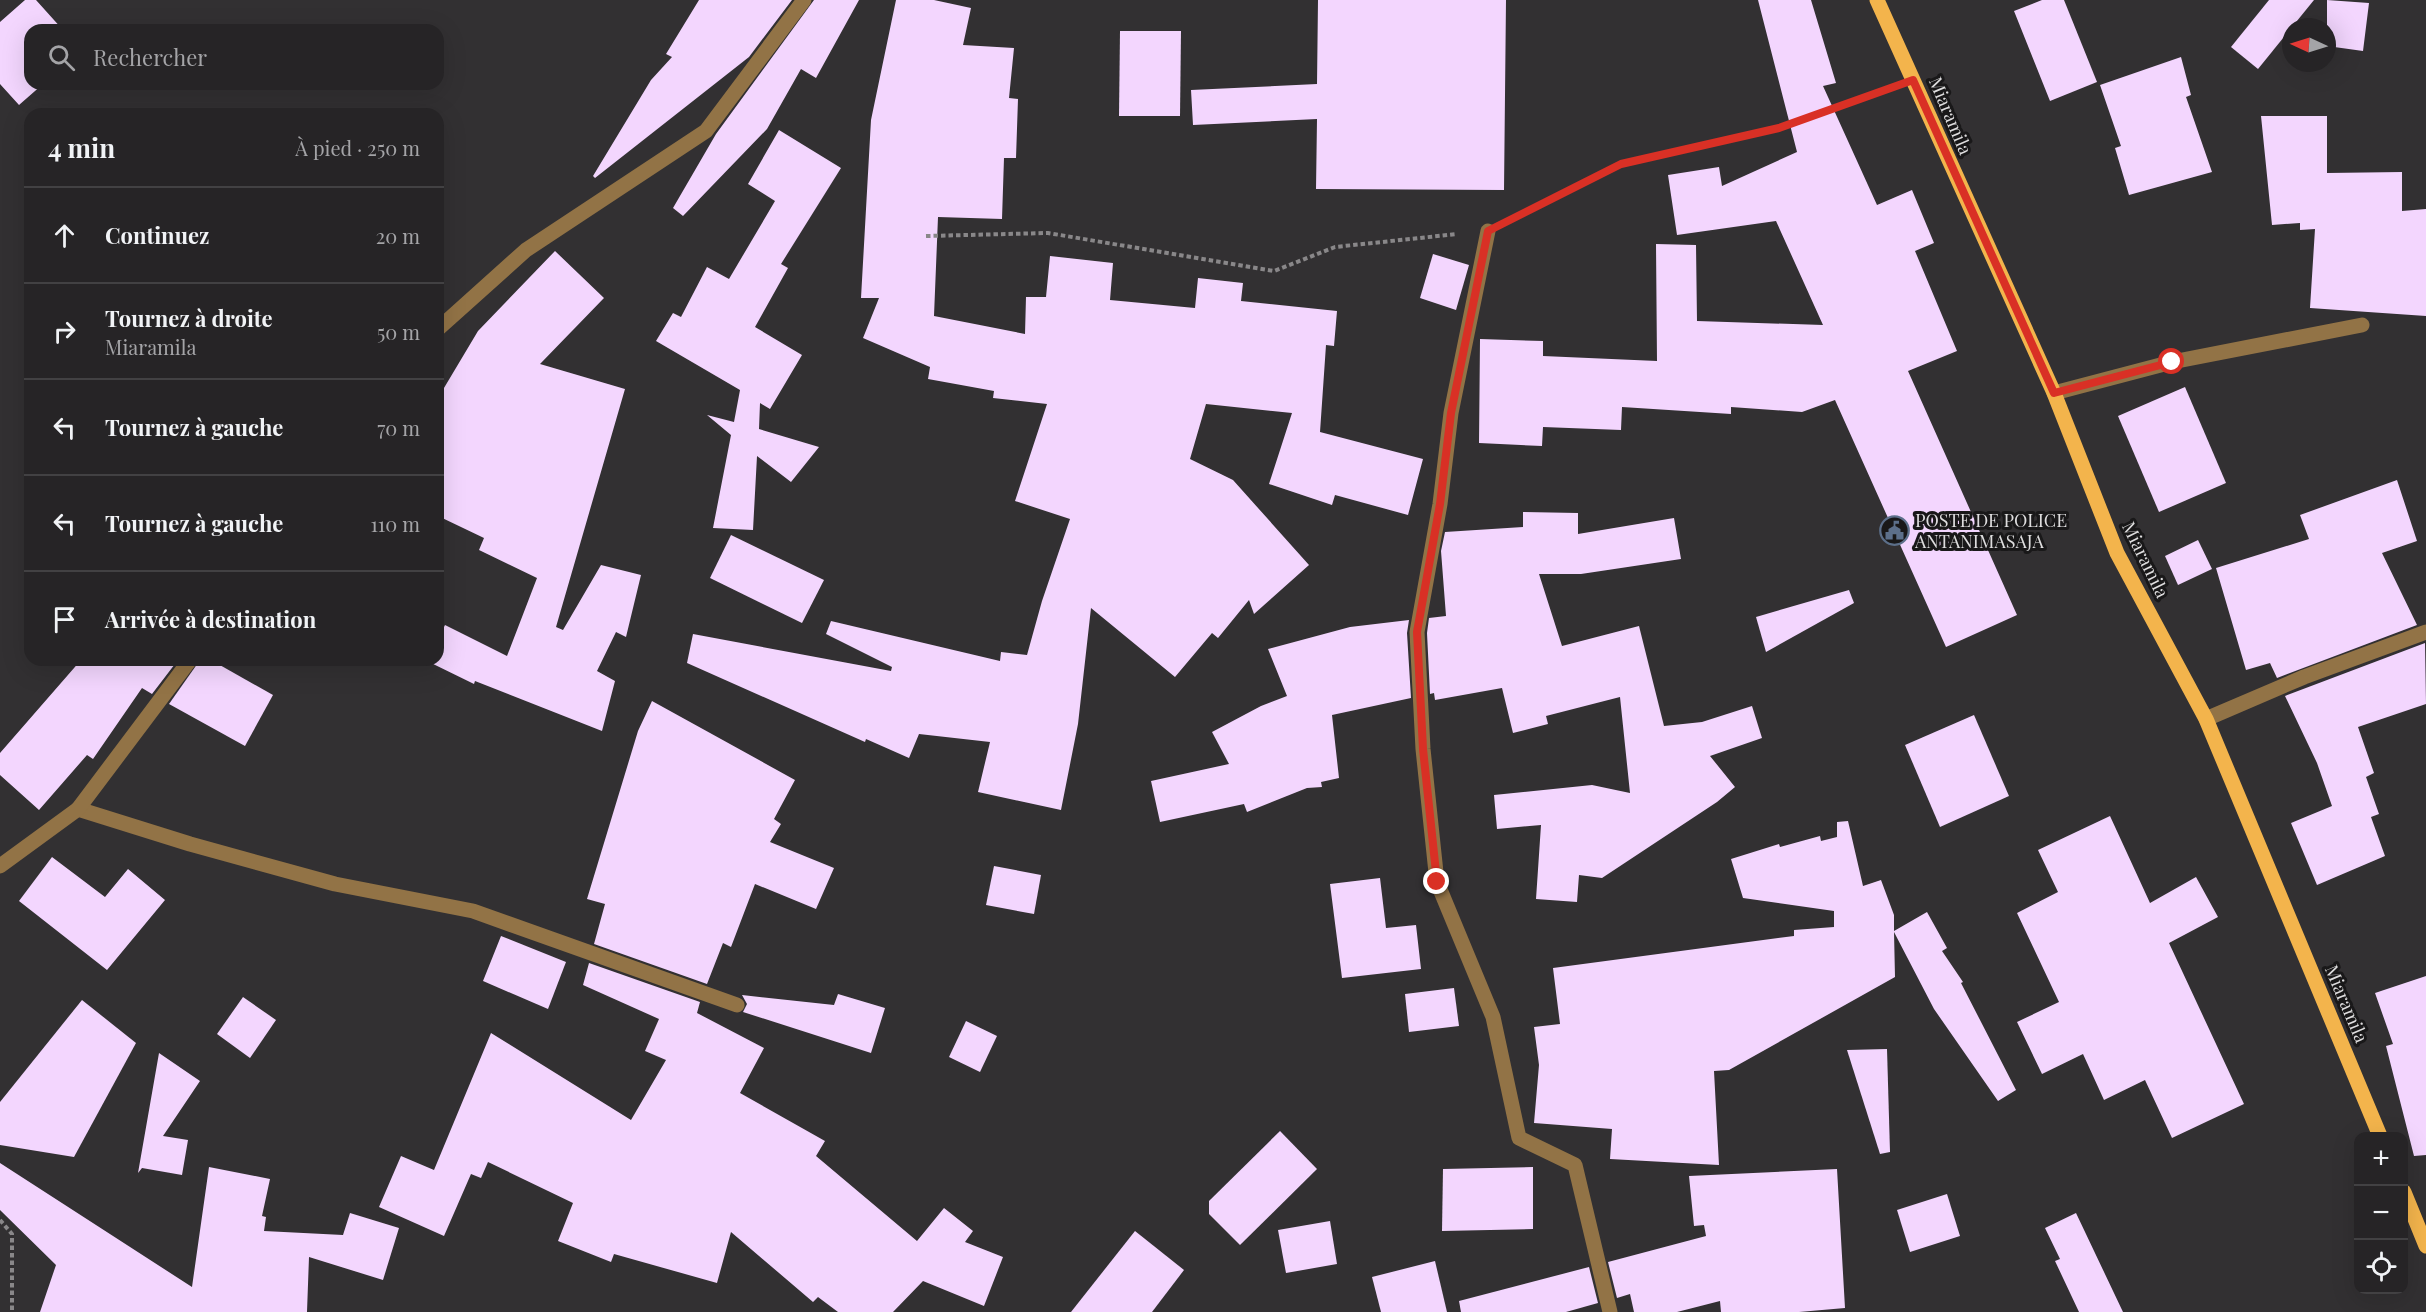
<!DOCTYPE html>
<html lang="fr">
<meta charset="utf-8">
<style>
body{margin:0;font-family:"Playfair Display",serif;background:#323032;color:#f1f3f6}
.controls{position:absolute;right:18px;bottom:18px;display:grid;overflow:hidden;border-radius:12px;box-shadow:0 6px 24px #0002}
.controls button{width:54px;height:54px;display:grid;place-items:center;padding:0;border:0;border-bottom:2px solid #424143;background:#262426;color:#f1f3f6;font:30px sans-serif}
.compass{position:absolute;left:2282px;top:18px;width:54px;height:54px;border-radius:50%;background:#262426;box-shadow:0 6px 24px #0002;rotate:274deg}
.stop{position:absolute;width:18px;height:18px;margin:-14px;border:4px solid #d93025;border-radius:50%;background:#fff}
.stop.end{background:#d93025;border-color:#fff;box-shadow:0 2px 6px #0008}
.list{margin:0;padding:0;list-style:none}
h2{display:flex;justify-content:space-between;align-items:center;height:78px;margin:0;padding:0 24px;font-size:26px}
h2 small{font-size:20px;font-weight:400;color:#a4a4a7}
.list li{display:grid;grid-template-columns:39px 1fr auto;gap:18px;align-items:center;box-sizing:border-box;height:96px;padding:0 24px;border-top:2px solid #424143}
.list b{display:block;font-size:22px;white-space:nowrap}
.list p{margin:0;font-size:20px;white-space:nowrap;color:#a4a4a7}
.list em{font-size:20px;font-style:normal;color:#a4a4a7}
.icon{flex:none;width:33px;height:33px;fill:none;stroke:currentColor;stroke-width:2;stroke-linecap:round;stroke-linejoin:round}
.map{position:relative;flex:none;width:2426px;height:1312px;overflow:hidden}
.search{position:absolute;background:#262426;box-shadow:0 6px 24px #0002;left:24px;top:24px;width:420px;height:66px;display:flex;align-items:center;gap:15px;box-sizing:border-box;padding:0 21px;border-radius:18px;color:#a4a4a7;font-size:22px}
.panel{position:absolute;background:#262426;box-shadow:0 6px 24px #0002;left:24px;top:108px;width:420px;height:558px;border-radius:18px}
.map>svg:first-child{display:block}
</style>
<div class="map">
<svg width="2426" height="1312" viewBox="0 0 2426 1312">
<rect width="100%" height="100%" fill="#323032"/>
<g fill="#f3d6fe">
<path d="M 25,0 L 36,0 L 63,30 L 30,30 L 30,84 L 43,84 L 19,105 L 0,84 L 0,22 Z"/>
<path d="M 699,0 L 792,0 L 749,57 L 595,178 L 593,176 L 651,80 L 672,57 L 666,54 Z"/>
<path d="M 814,0 L 859,0 L 816,78 L 801,69 L 767,129 L 683,216 L 673,208 L 716,134 Z"/>
<path d="M 896,0 L 934,0 L 971,8 L 963,45 L 1014,48 L 1009,98 L 1018,99 L 1016,158 L 1004,158 L 1002,219 L 938,217 L 934,316 L 1025,334 L 1026,297 L 1046,297 L 1050,256 L 1113,263 L 1110,300 L 1195,308 L 1198,278 L 1243,283 L 1241,301 L 1337,311 L 1334,346 L 1326,345 L 1320,432 L 1423,459 L 1408,515 L 1335,495 L 1332,505 L 1269,484 L 1292,413 L 1206,404 L 1190,459 L 1233,480 L 1309,565 L 1254,614 L 1249,600 L 1218,638 L 1212,633 L 1175,677 L 1091,608 L 1078,724 L 1061,810 L 978,792 L 990,742 L 919,734 L 909,758 L 866,739 L 865,742 L 687,663 L 693,634 L 891,671 L 892,667 L 826,634 L 831,621 L 1000,661 L 1001,652 L 1027,655 L 1042,601 L 1070,519 L 1015,501 L 1047,404 L 993,398 L 994,391 L 928,379 L 930,367 L 863,338 L 879,298 L 861,298 L 871,120 Z"/>
<path d="M 1318,0 L 1506,0 L 1504,190 L 1316,189 L 1317,119 L 1193,125 L 1191,90 L 1317,84 Z"/>
<path d="M 1758,0 L 1811,0 L 1836,83 L 1823,86 L 1877,205 L 1912,190 L 1934,243 L 1915,251 L 1957,351 L 1908,371 L 2017,615 L 1946,647 L 1835,400 L 1802,412 L 1731,407 L 1731,414 L 1622,407 L 1621,430 L 1543,427 L 1542,446 L 1479,443 L 1480,339 L 1543,341 L 1543,356 L 1657,361 L 1656,244 L 1696,245 L 1697,321 L 1823,325 L 1776,221 L 1677,235 L 1668,175 L 1719,167 L 1722,186 L 1797,152 Z"/>
<path d="M 2042,0 L 2064,0 L 2097,82 L 2050,101 L 2014,11 Z"/>
<path d="M 2269,0 L 2314,0 L 2258,69 L 2231,47 Z"/>
<path d="M 2327,0 L 2369,3 L 2363,51 L 2327,46 Z"/>
<path d="M 1120,31 L 1181,31 L 1180,116 L 1119,116 Z"/>
<path d="M 2181,57 L 2191,95 L 2186,97 L 2212,172 L 2129,195 L 2115,148 L 2121,146 L 2100,85 Z"/>
<path d="M 2261,116 L 2327,116 L 2327,173 L 2402,172 L 2402,211 L 2426,209 L 2426,316 L 2310,308 L 2315,229 L 2300,230 L 2300,223 L 2272,225 Z"/>
<path d="M 779,130 L 841,168 L 781,264 L 788,268 L 755,327 L 802,355 L 770,409 L 760,403 L 759,429 L 819,447 L 791,482 L 757,456 L 753,530 L 713,528 L 731,435 L 707,415 L 734,422 L 740,390 L 656,341 L 673,313 L 681,317 L 707,267 L 729,279 L 775,201 L 748,184 Z"/>
<path d="M 555,251 L 604,298 L 540,364 L 625,389 L 556,627 L 563,630 L 601,565 L 641,575 L 626,637 L 616,632 L 597,671 L 615,681 L 602,731 L 475,681 L 474,684 L 427,661 L 438,660 L 438,639 L 445,625 L 507,656 L 537,578 L 479,550 L 484,538 L 438,516 L 438,398 L 478,331 Z"/>
<path d="M 1433,254 L 1469,265 L 1456,310 L 1420,298 Z"/>
<path d="M 2185,387 L 2226,483 L 2159,512 L 2118,416 Z"/>
<path d="M 2397,480 L 2417,541 L 2382,553 L 2417,625 L 2277,678 L 2270,663 L 2246,670 L 2216,568 L 2309,539 L 2300,515 Z"/>
<path d="M 1523,512 L 1578,513 L 1578,534 L 1674,518 L 1681,559 L 1581,574 L 1539,574 L 1562,646 L 1639,626 L 1664,726 L 1702,722 L 1752,706 L 1762,738 L 1710,756 L 1735,787 L 1717,802 L 1602,878 L 1579,875 L 1577,902 L 1536,899 L 1541,825 L 1497,829 L 1494,795 L 1592,785 L 1630,793 L 1620,697 L 1546,716 L 1548,724 L 1513,733 L 1502,688 L 1435,700 L 1434,693 L 1430,694 L 1427,633 L 1429,618 L 1446,616 L 1441,551 L 1445,532 L 1523,527 Z"/>
<path d="M 731,535 L 824,580 L 802,623 L 710,578 Z"/>
<path d="M 2198,540 L 2212,569 L 2178,585 L 2165,556 Z"/>
<path d="M 1849,590 L 1854,603 L 1766,652 L 1756,617 Z"/>
<path d="M 1409,620 L 1407,633 L 1411,698 L 1332,715 L 1339,778 L 1321,782 L 1322,787 L 1307,788 L 1247,812 L 1244,804 L 1160,822 L 1151,781 L 1229,764 L 1212,732 L 1261,706 L 1287,696 L 1268,649 L 1350,627 Z"/>
<path d="M 2425,643 L 2426,704 L 2358,727 L 2374,773 L 2366,777 L 2379,814 L 2371,817 L 2385,856 L 2317,885 L 2291,823 L 2332,806 L 2317,763 L 2285,696 Z"/>
<path d="M 81,660 L 178,660 L 152,694 L 142,688 L 93,759 L 87,755 L 39,810 L 0,775 L 0,753 Z"/>
<path d="M 200,660 L 211,660 L 273,695 L 245,746 L 169,704 Z"/>
<path d="M 652,701 L 795,780 L 774,819 L 781,824 L 770,842 L 834,868 L 816,909 L 755,884 L 731,947 L 723,943 L 707,984 L 594,944 L 605,904 L 587,899 L 638,731 Z"/>
<path d="M 1974,715 L 2009,796 L 1940,827 L 1905,745 Z"/>
<path d="M 2110,816 L 2150,903 L 2196,877 L 2218,917 L 2169,943 L 2244,1104 L 2172,1138 L 2145,1080 L 2104,1100 L 2083,1054 L 2042,1074 L 2017,1022 L 2059,1002 L 2017,913 L 2058,892 L 2038,850 Z"/>
<path d="M 1848,821 L 1863,886 L 1881,880 L 1894,915 L 1894,931 L 1927,912 L 1947,948 L 1942,951 L 1963,982 L 1961,983 L 2016,1090 L 1998,1101 L 1934,1009 L 1894,932 L 1895,977 L 1729,1070 L 1714,1071 L 1719,1165 L 1610,1159 L 1612,1129 L 1534,1123 L 1539,1065 L 1534,1027 L 1560,1024 L 1553,968 L 1794,936 L 1794,930 L 1834,927 L 1834,911 L 1743,898 L 1731,859 L 1779,844 L 1780,847 L 1820,836 L 1821,841 L 1837,837 L 1837,822 Z"/>
<path d="M 52,857 L 105,897 L 128,869 L 165,900 L 107,970 L 19,901 Z"/>
<path d="M 994,866 L 1041,875 L 1034,914 L 986,905 Z"/>
<path d="M 1380,878 L 1386,928 L 1416,925 L 1421,969 L 1342,978 L 1330,884 Z"/>
<path d="M 501,936 L 566,962 L 548,1009 L 483,981 Z"/>
<path d="M 589,963 L 700,1002 L 697,1013 L 764,1048 L 740,1093 L 825,1141 L 816,1156 L 917,1241 L 944,1208 L 973,1231 L 965,1242 L 1003,1257 L 984,1306 L 923,1281 L 893,1312 L 838,1312 L 818,1297 L 813,1302 L 731,1232 L 717,1283 L 614,1254 L 611,1262 L 558,1241 L 573,1203 L 488,1162 L 481,1178 L 471,1174 L 444,1236 L 379,1207 L 401,1156 L 434,1170 L 491,1033 L 631,1120 L 666,1060 L 645,1051 L 659,1019 L 583,985 Z"/>
<path d="M 2426,976 L 2426,1155 L 2414,1156 L 2386,1046 L 2393,1044 L 2375,993 Z"/>
<path d="M 1454,988 L 1459,1026 L 1409,1032 L 1405,994 Z"/>
<path d="M 838,994 L 885,1008 L 871,1053 L 743,1012 L 747,1004 L 742,995 L 834,1005 Z"/>
<path d="M 243,997 L 276,1020 L 250,1058 L 217,1034 Z"/>
<path d="M 82,1000 L 136,1043 L 74,1157 L 0,1145 L 0,1102 Z"/>
<path d="M 966,1021 L 997,1036 L 980,1072 L 949,1057 Z"/>
<path d="M 1887,1049 L 1890,1152 L 1880,1154 L 1847,1050 Z"/>
<path d="M 159,1053 L 200,1081 L 163,1136 L 188,1140 L 182,1175 L 142,1168 L 138,1173 Z"/>
<path d="M 1280,1131 L 1317,1169 L 1240,1245 L 1209,1214 L 1209,1201 Z"/>
<path d="M 0,1163 L 192,1287 L 209,1167 L 270,1179 L 262,1216 L 266,1217 L 264,1231 L 343,1235 L 350,1213 L 399,1228 L 383,1280 L 309,1257 L 307,1312 L 40,1312 L 56,1265 L 0,1210 Z"/>
<path d="M 1533,1167 L 1533,1229 L 1442,1231 L 1443,1169 Z"/>
<path d="M 1837,1169 L 1845,1308 L 1799,1312 L 1721,1312 L 1720,1301 L 1677,1312 L 1634,1312 L 1630,1294 L 1617,1298 L 1608,1262 L 1706,1236 L 1704,1225 L 1694,1226 L 1689,1176 Z"/>
<path d="M 1947,1194 L 1960,1236 L 1910,1252 L 1897,1210 Z"/>
<path d="M 2076,1213 L 2123,1312 L 2079,1312 L 2055,1261 L 2060,1259 L 2045,1228 Z"/>
<path d="M 1330,1221 L 1337,1264 L 1286,1273 L 1278,1230 Z"/>
<path d="M 1135,1231 L 1184,1270 L 1152,1312 L 1071,1312 Z"/>
<path d="M 1435,1261 L 1447,1312 L 1381,1312 L 1372,1277 Z"/>
<path d="M 1589,1267 L 1598,1303 L 1566,1312 L 1461,1312 L 1459,1301 Z"/>
</g>
<g fill="none" stroke-linecap="round" stroke-linejoin="round">
<g stroke="#898789" stroke-width="4" stroke-dasharray="4.5 3" stroke-linecap="butt">
<path d="M 1513,218 L 1621,164 L 1779,128 L 1887,90"/>
<path d="M 926,236 L 1048,233 L 1274,271 L 1335,247 L 1457,234"/>
<path d="M 0,1220 L 12,1234 L 12,1312"/>
</g>
<g stroke="#927346" stroke-width="15">
<path d="M 1488,231 L 1451,413 L 1440,504 L 1417,632 L 1423,749 L 1437,882 L 1493,1017 L 1519,1138 L 1575,1165 L 1610,1312"/>
<path d="M 438,329 L 526,250 L 706,131 L 804,0"/>
<path d="M 2054,393 L 2172,362 L 2362,325"/>
<path d="M 2206,719 L 2304,677 L 2426,632"/>
<path d="M 78,809 L 190,844 L 335,884 L 473,911 L 737,1005"/>
<path d="M 0,866 L 78,809 L 190,660"/>
</g>
<g stroke="#f3b44c" stroke-width="15">
<path d="M 1877,0 L 2054,393 L 2117,553 L 2206,719 L 2380,1136"/>
<path d="M 2404,1192 L 2426,1246"/>
</g>
</g>
<g fill="none" stroke-linecap="round" stroke-linejoin="round">
<path stroke="#d93025" stroke-width="8" d="M 1437,882 L 1423,749 L 1417,632 L 1440,504 L 1451,413 L 1488,231 L 1621,164 L 1779,128 L 1913,80 L 2054,393 L 2172,362"/>
</g>
<defs>
<symbol id="civic-ring" viewBox="-11 -11 22 22"><circle r="9.5" fill="#191819" stroke="#5c6f8a" stroke-width="1.5"/><path d="M-.6-6.5H3V-4.5H.6V-3L4-1V1h2V6H-6V1h2V-1L-.6-3ZM-1.2 2.5V6h2.4V2.5Z" fill="#5c6f8a"/></symbol>
</defs>
<g fill-rule="evenodd">
<use href="#civic-ring" x="1878" y="514" width="33" height="33"/>
</g>
<g text-anchor="middle" stroke-width="6" stroke-linejoin="round" paint-order="stroke">
<g font-size="18" fill="#deddde" stroke="#191819">
<text transform="translate(1950 116) rotate(67)" y="6">Miaramila</text>
<text transform="translate(2145 560) rotate(64)" y="6">Miaramila</text>
<text transform="translate(2346 1004) rotate(67)" y="6">Miaramila</text>
</g>
<g font-size="18" fill="#deddde" stroke="#191819" text-anchor="start">
<text x="1915" y="527">POSTE DE POLICE<tspan x="1915" dy="21">ANTANIMASAJA</tspan></text>
</g>
</g>
</svg>
<div class="controls">
<button>+</button>
<button>−</button>
<button><svg class="icon" aria-label="locate" viewBox="0 0 24 24"><circle cx="12" cy="12" r="6"/><path d="M12 2v4M12 18v4M2 12h4M18 12h4"/></svg></button>
</div>
<svg class="compass" viewBox="-18 -18 36 36"><path d="M0-13l5 13h-10z" fill="#e53935"/><path d="M0 13l5-13h-10z" fill="#a4a4a7"/></svg>
<div class="stop" style="left:2172px;top:362px"></div>
<div class="stop end" style="left:1437px;top:882px"></div>
<div class="search"><svg class="icon" aria-label="search" viewBox="0 0 24 24"><circle cx="10" cy="10" r="6"/><path d="M15 15l6 6"/></svg>Rechercher</div>
<section class="panel">
<h2>4 min<small>À pied · 250 m</small></h2>
<ul class="list">
<li><svg class="icon" aria-label="ahead" viewBox="0 0 24 24"><path d="M12 20V5M6 11l6-6 6 6"/></svg><div><b>Continuez</b></div><em>20 m</em></li>
<li><svg class="icon" aria-label="right" viewBox="0 0 24 24"><path d="M7 20v-9h11M14 6l5 5-5 5"/></svg><div><b>Tournez à droite</b><p>Miaramila</p></div><em>50 m</em></li>
<li><svg class="icon" aria-label="left" viewBox="0 0 24 24"><path d="M17 20v-9H6M10 6l-5 5 5 5"/></svg><div><b>Tournez à gauche</b></div><em>70 m</em></li>
<li><svg class="icon" aria-label="left" viewBox="0 0 24 24"><path d="M17 20v-9H6M10 6l-5 5 5 5"/></svg><div><b>Tournez à gauche</b></div><em>110 m</em></li>
<li><svg class="icon" aria-label="arrive" viewBox="0 0 24 24"><path d="M6 21V4h12l-3 4 3 4H6"/></svg><div><b>Arrivée à destination</b></div></li>
</ul>
</section>
</div>
